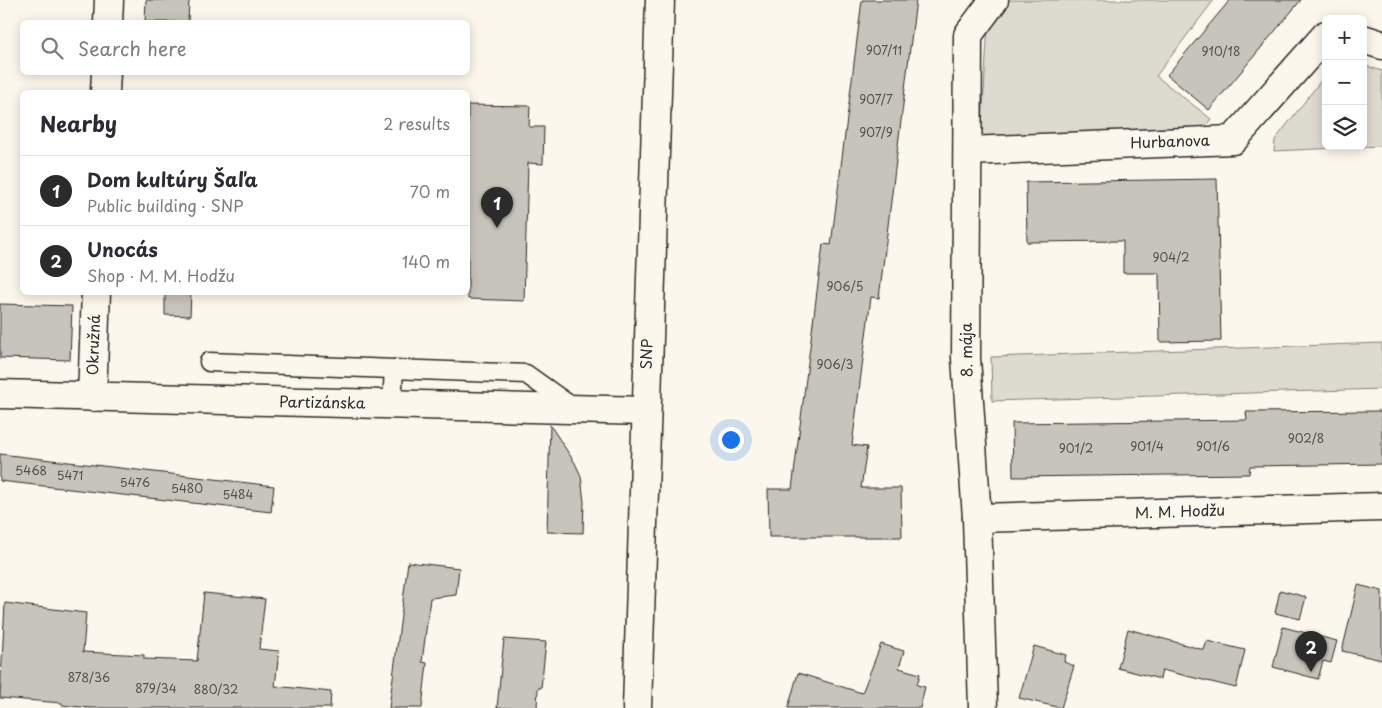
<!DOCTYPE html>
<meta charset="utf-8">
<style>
body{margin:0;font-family:"Playpen Sans",sans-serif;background:#f2f2f3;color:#2b2b33}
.controls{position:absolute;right:15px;top:15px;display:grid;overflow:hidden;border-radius:8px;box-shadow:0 2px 12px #0003}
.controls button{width:45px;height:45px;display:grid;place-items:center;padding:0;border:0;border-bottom:1px solid #e1e1e2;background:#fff;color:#2b2b33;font:25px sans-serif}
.you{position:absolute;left:730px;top:439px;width:18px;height:18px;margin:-12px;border:4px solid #fff;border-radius:50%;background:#1a73e8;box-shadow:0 0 0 8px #1a73e833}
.badge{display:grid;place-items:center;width:32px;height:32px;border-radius:50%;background:#2b2b2b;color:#fff;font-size:16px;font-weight:700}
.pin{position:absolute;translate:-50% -41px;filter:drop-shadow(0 1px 2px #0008)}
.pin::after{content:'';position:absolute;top:26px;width:18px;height:15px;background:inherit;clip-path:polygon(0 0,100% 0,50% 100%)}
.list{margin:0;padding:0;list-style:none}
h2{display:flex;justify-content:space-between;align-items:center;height:65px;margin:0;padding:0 20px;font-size:21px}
h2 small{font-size:16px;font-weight:400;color:#7c7c81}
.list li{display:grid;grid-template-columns:32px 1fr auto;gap:15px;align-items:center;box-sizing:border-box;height:70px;padding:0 20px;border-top:1px solid #e1e1e2}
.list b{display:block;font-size:19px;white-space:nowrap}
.list p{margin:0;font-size:16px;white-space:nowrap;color:#7c7c81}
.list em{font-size:16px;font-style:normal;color:#7c7c81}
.icon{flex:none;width:28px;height:28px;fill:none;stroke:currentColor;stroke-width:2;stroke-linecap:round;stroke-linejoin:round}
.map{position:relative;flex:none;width:1382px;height:708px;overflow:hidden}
.search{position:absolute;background:#fff;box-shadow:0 2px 12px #0003;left:20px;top:20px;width:450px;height:55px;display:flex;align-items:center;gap:12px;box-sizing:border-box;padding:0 18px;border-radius:8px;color:#7c7c81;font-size:19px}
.panel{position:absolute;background:#fff;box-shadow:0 2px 12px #0003;left:20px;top:90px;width:450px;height:205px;border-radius:8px}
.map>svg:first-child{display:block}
</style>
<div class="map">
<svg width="1382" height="708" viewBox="0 0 1382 708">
<rect width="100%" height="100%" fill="#fbf7ec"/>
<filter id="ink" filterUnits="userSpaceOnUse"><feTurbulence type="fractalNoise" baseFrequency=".02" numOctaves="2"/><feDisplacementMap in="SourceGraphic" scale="10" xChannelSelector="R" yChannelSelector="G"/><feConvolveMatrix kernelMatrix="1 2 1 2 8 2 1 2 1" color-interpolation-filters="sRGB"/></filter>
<g filter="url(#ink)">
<g fill="#dddad0" stroke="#84827e">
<path d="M 1008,0 L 1214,0 L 1156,76 L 1211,119 L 1202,131 L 981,143 L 988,23 Z"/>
<path d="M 1363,65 L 1382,71 L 1382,146 L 1274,151 L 1275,140 L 1326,74 L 1326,146 L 1363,146 Z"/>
<path d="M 1382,343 L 1382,389 L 992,401 L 991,357 Z"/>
</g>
<g fill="#c7c4bc" stroke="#2b2b2b">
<path d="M 146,0 L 189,0 L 188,22 L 145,22 Z"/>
<path d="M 862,0 L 916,0 L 879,298 L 871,297 L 852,445 L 867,447 L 861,488 L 901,488 L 902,537 L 769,537 L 768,489 L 792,489 L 823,244 L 831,245 Z"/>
<path d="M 1230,0 L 1301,0 L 1209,110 L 1167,75 Z"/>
<path d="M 468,105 L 530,106 L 529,127 L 544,127 L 543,164 L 528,163 L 524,301 L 468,299 Z"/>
<path d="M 1217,179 L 1221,341 L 1160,342 L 1159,273 L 1123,273 L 1123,241 L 1027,242 L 1026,182 Z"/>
<path d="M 165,292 L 191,292 L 190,316 L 165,315 Z"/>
<path d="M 0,304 L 72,306 L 70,360 L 0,358 Z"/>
<path d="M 1382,411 L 1382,464 L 1250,466 L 1249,474 L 1013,477 L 1012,423 L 1247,420 L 1246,412 Z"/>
<path d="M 550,425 L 575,463 L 581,476 L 584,502 L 583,533 L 547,532 Z"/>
<path d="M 0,454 L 274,486 L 271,512 L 0,481 Z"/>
<path d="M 408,562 L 459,568 L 456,595 L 430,598 L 422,662 L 427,663 L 422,708 L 389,708 Z"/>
<path d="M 1358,585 L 1382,591 L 1382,660 L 1342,651 Z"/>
<path d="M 1280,590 L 1306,597 L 1300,619 L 1275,613 Z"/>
<path d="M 204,593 L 265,599 L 259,649 L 279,651 L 275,686 L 331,692 L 330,708 L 90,708 L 62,705 L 62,703 L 0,698 L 5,603 L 86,613 L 83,652 L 144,655 L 144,659 L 197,661 Z"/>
<path d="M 1283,627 L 1337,641 L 1331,663 L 1323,661 L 1318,679 L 1273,667 Z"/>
<path d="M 1128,629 L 1204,650 L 1207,641 L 1245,650 L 1236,688 L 1162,670 L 1160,679 L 1118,668 Z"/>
<path d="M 504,639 L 546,642 L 541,688 L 538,688 L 537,708 L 497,708 Z"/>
<path d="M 881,644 L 904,651 L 899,668 L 920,674 L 917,685 L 925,687 L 920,708 L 788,708 L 798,673 L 862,693 Z"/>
<path d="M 1034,646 L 1066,655 L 1064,662 L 1074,666 L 1061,708 L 1019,698 Z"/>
</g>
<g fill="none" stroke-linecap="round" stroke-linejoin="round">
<defs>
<g id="lane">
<path d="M 209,362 L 526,374 L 575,409"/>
<path d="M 392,404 L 394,369"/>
</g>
<g id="street">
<path d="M 108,22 L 109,0"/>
<path d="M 1363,39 L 1382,45"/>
<path d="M 105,92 L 106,72"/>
<path d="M 968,151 L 1233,140 L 1326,35"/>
<path d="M 0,394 L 645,411"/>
<path d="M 92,397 L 96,292"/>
<path d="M 977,518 L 1382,507"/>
<path d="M 983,708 L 977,518 L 966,358 L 968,35 L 994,0"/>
</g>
<path id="primary" d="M 637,708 L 660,0"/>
</defs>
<use href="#lane" stroke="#2b2b2b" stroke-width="21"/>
<use href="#street" stroke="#2b2b2b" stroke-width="31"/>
<use href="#primary" stroke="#2b2b2b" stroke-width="31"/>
<use href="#lane" stroke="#fbf7ec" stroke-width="18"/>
<use href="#street" stroke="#fbf7ec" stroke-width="28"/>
<use href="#primary" stroke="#fbf7ec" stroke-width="28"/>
</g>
</g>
<g text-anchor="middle" stroke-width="5" stroke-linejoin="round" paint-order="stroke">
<g font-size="12" fill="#52514f">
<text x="884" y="55">907/11</text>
<text x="1221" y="56">910/18</text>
<text x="876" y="104">907/7</text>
<text x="876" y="137">907/9</text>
<text x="1171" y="262">904/2</text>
<text x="845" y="291">906/5</text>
<text x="835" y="369">906/3</text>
<text x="1306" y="443">902/8</text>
<text x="1147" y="451">901/4</text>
<text x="1213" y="451">901/6</text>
<text x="1076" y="453">901/2</text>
<text x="31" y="475">5468</text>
<text x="70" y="480">5471</text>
<text x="135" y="487">5476</text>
<text x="187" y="493">5480</text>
<text x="238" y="499">5484</text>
<text x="89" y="682">878/36</text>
<text x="156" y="693">879/34</text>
<text x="216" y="694">880/32</text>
</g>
<g font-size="15" fill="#2b2b2b" stroke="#fbf7ec">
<text transform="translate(1170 142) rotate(-2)" y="5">Hurbanova</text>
<text transform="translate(94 345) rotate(-88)" y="5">Okružná</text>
<text transform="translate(967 350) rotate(-91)" y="5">8. mája</text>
<text transform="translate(647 354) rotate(-88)" y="5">SNP</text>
<text transform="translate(322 403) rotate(1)" y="5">Partizánska</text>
<text transform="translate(1180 512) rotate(-2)" y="5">M. M. Hodžu</text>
</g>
</g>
</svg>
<div class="controls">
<button>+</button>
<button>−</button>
<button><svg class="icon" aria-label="layers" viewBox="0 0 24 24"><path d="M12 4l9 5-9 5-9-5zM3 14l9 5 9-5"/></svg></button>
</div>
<div class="you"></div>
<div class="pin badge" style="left:497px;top:228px">1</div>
<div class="pin badge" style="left:1311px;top:672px">2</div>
<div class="search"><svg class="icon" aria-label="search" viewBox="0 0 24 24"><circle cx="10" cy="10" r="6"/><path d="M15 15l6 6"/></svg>Search here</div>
<section class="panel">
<h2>Nearby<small>2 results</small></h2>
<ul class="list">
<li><span class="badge">1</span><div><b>Dom kultúry Šaľa</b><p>Public building · SNP</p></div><em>70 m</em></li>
<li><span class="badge">2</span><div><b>Unocás</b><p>Shop · M. M. Hodžu</p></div><em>140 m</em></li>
</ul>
</section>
</div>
